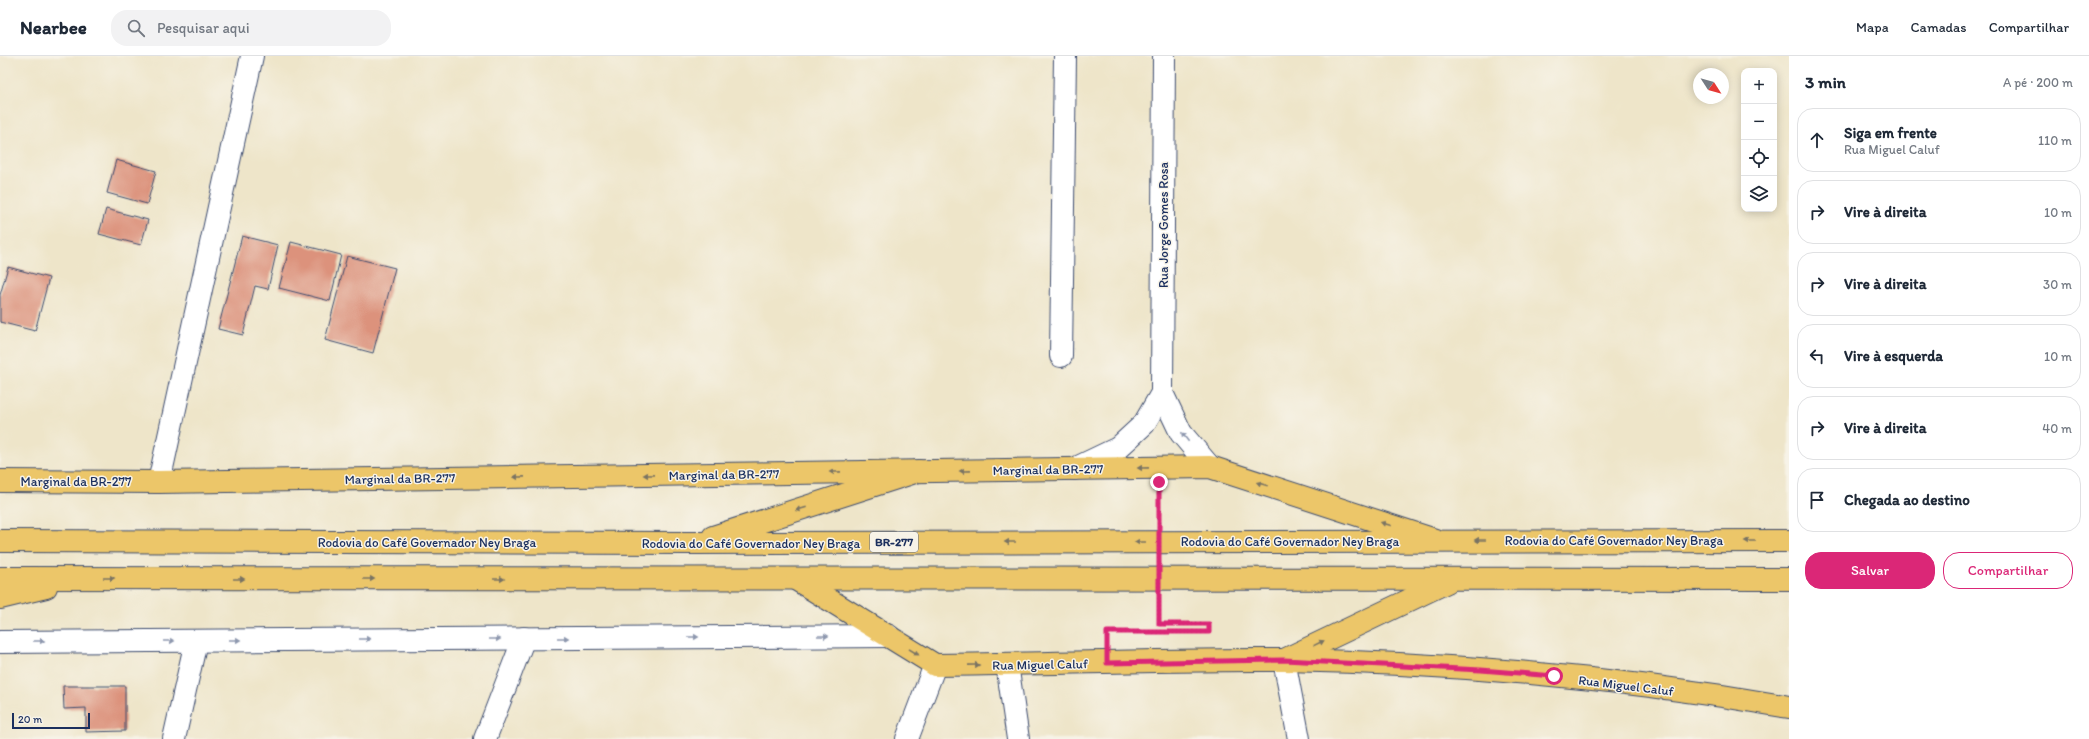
<!DOCTYPE html>
<html lang="pt">
<meta charset="utf-8">
<style>
body{margin:0;font-family:Itim,sans-serif;background:#f2f2f3;color:#1f2937}
.controls{position:absolute;right:12px;top:12px;display:grid;overflow:hidden;border-radius:8px;box-shadow:0 2px 10px #0003}
.controls button{width:36px;height:36px;display:grid;place-items:center;padding:0;border:0;border-bottom:1px solid #e0e1e3;background:#fff;color:#1f2937;font:20px sans-serif}
.compass{position:absolute;left:1693px;top:12px;width:36px;height:36px;border-radius:50%;background:#fff;box-shadow:0 2px 10px #0003;rotate:126deg}
.scale{position:absolute;left:12px;bottom:10px;width:78px;box-sizing:border-box;padding-left:4px;border:2px solid #1b2f5e;border-top:0;font-size:11px;line-height:14px;white-space:nowrap;color:#1b2f5e;-webkit-text-stroke:3px #f7f3e8;paint-order:stroke}
.stop{position:absolute;width:12px;height:12px;margin:-9px;border:3px solid #db2777;border-radius:50%;background:#fff}
.stop.end{background:#db2777;border-color:#fff;box-shadow:0 1px 4px #0008}
.list{margin:0;padding:0;list-style:none}
h2{display:flex;justify-content:space-between;align-items:center;height:52px;margin:0;padding:0 16px;font-size:17px}
h2 small{font-size:13px;font-weight:400;color:#747a83}
.list li{display:grid;grid-template-columns:26px 1fr auto;gap:12px;align-items:center;box-sizing:border-box;height:64px;margin:0 8px 8px;padding:0 8px;border:1px solid #e0e1e3;border-radius:16px}
.list b{display:block;font-size:15px;white-space:nowrap}
.list p{margin:0;font-size:13px;white-space:nowrap;color:#747a83}
.list em{font-size:13px;font-style:normal;color:#747a83}
.actions{display:flex;gap:8px;padding:12px 16px}
.actions a{flex:1;padding:9px 0;border:1px solid #db2777;border-radius:16px;text-align:center;font-size:14px;color:#db2777}
.actions .main{background:#db2777;color:#fff}
.icon{flex:none;width:22px;height:22px;fill:none;stroke:currentColor;stroke-width:2;stroke-linecap:round;stroke-linejoin:round}
.map{position:relative;flex:none;width:1789px;height:683px;overflow:hidden}
header{display:flex;align-items:center;gap:24px;box-sizing:border-box;height:56px;padding:0 20px;background:#fff;border-bottom:1px solid #e0e1e3}
header strong{font-size:19px}
nav{display:flex;gap:22px;margin-inline-start:auto;font-size:14px}
.search{width:280px;height:36px;background:#f2f2f3;display:flex;align-items:center;gap:10px;box-sizing:border-box;padding:0 14px;border-radius:16px;color:#747a83;font-size:15px}
main{display:flex}
aside{flex:1;background:#fff}
.map>svg:first-child{display:block}
</style>
<header>
<strong>Nearbee</strong>
<div class="search"><svg class="icon" aria-label="search" viewBox="0 0 24 24"><circle cx="10" cy="10" r="6"/><path d="M15 15l6 6"/></svg>Pesquisar aqui</div>
<nav><a>Mapa</a><a>Camadas</a><a>Compartilhar</a></nav>
</header>
<main>
<div class="map">
<svg width="1789" height="683" viewBox="0 0 1789 683">
<rect width="100%" height="100%" fill="#f7f3e8"/>
<filter id="ink" filterUnits="userSpaceOnUse"><feTurbulence type="fractalNoise" baseFrequency=".025" numOctaves="2"/><feDisplacementMap in="SourceGraphic" scale="8" xChannelSelector="R" yChannelSelector="G"/><feConvolveMatrix kernelMatrix="1 2 1 2 8 2 1 2 1" color-interpolation-filters="sRGB"/></filter>
<filter id="wash" filterUnits="userSpaceOnUse"><feTurbulence type="fractalNoise" baseFrequency=".012" numOctaves="4" result="noise"/><feDisplacementMap in="SourceGraphic" scale="16" xChannelSelector="R" yChannelSelector="G"/><feGaussianBlur stdDeviation="0.9" result="paint"/><feColorMatrix in="noise" values="0 0 0 0 0 0 0 0 0 0 0 0 0 0 0 0 0 1.4 0 .05"/><feComposite in="paint" operator="in"/></filter>
<g filter="url(#wash)">
<rect width="100%" height="100%" fill="#eee5c9"/>
<g id="blocks">
<g fill="#dc927b">
<path d="M 116,104 L 156,115 L 147,148 L 107,137 Z"/>
<path d="M 106,153 L 148,164 L 141,189 L 99,178 Z"/>
<path d="M 242,180 L 278,189 L 268,233 L 255,230 L 243,279 L 218,273 Z"/>
<path d="M 291,186 L 341,199 L 330,245 L 279,232 Z"/>
<path d="M 347,200 L 395,212 L 373,297 L 325,284 Z"/>
<path d="M 8,211 L 49,222 L 35,275 L 0,266 L 0,239 Z"/>
<path d="M 63,630 L 125,630 L 125,675 L 86,676 L 86,652 L 64,653 Z"/>
</g>
</g>
</g>
<g filter="url(#ink)">
<use href="#blocks" fill-opacity="0" stroke="#3b4a6e" stroke-width="1"/>
<g fill="none" stroke-linecap="round" stroke-linejoin="round">
<defs>
<g id="minor">
<path d="M 1164,0 L 1162,337 L 1181,377 L 1210,411"/>
<path d="M 1061,300 L 1065,0"/>
<path d="M 1074,413 L 1118,392 L 1144,368 L 1162,337"/>
<path d="M 159,426 L 252,0"/>
<path d="M 0,586 L 889,580"/>
<path d="M 1284,604 L 1299,683"/>
<path d="M 1007,608 L 1018,683"/>
<path d="M 174,683 L 196,585"/>
<path d="M 485,683 L 524,582"/>
<path d="M 907,683 L 935,609"/>
</g>
<g id="major">
<path d="M 0,425 L 159,426 L 1210,411 L 1435,484"/>
<path d="M 935,609 C 1051,608 1168,603 1284,604 C 1452,607 1623,622 1789,651"/>
</g>
<g id="highway">
<path d="M 713,481 L 918,415"/>
<path d="M 0,485 L 693,487 L 1789,485"/>
<path d="M 0,522 L 1789,523"/>
<path d="M 797,524 L 935,609"/>
<path d="M 0,542 L 46,531"/>
<path d="M 1284,604 L 1447,526"/>
</g>
</defs>
<use href="#minor" stroke="#3b4a6e" stroke-width="24"/>
<use href="#major" stroke="#3b4a6e" stroke-width="24"/>
<use href="#highway" stroke="#3b4a6e" stroke-width="24"/>
<path stroke="#3b4a6e" stroke-width="2.5" stroke-dasharray="1 3" stroke-linecap="butt" d="M 1107,582 L 1107,576 L 1209,576 L 1209,568 L 1159,568"/>
<use href="#minor" stroke="#fff" stroke-width="22"/>
<use href="#major" stroke="#ecc669" stroke-width="22"/>
<use href="#highway" stroke="#ecc669" stroke-width="22"/>
<path stroke="#3b4a6e" stroke-width="2.5" stroke-dasharray="1 3" stroke-linecap="butt" d="M 1159,426 L 1159,568"/>
</g>
<defs><path id="oneway-solid" d="M-6-.8H1V-3.2L6.5 0L1 3.2V.8H-6Z"/></defs>
<g fill="#8d97ae">
<use href="#oneway-solid" transform="translate(1185 381) rotate(-127)"/>
<use href="#oneway-solid" transform="translate(823 580)"/>
<use href="#oneway-solid" transform="translate(693 581)"/>
<use href="#oneway-solid" transform="translate(563 582)"/>
<use href="#oneway-solid" transform="translate(365 583)"/>
<use href="#oneway-solid" transform="translate(495 583)"/>
<use href="#oneway-solid" transform="translate(235 584)"/>
<use href="#oneway-solid" transform="translate(39 585)"/>
<use href="#oneway-solid" transform="translate(169 585)"/>
</g>
<g fill="#797363">
<use href="#oneway-solid" transform="translate(1143 412) rotate(179)"/>
<use href="#oneway-solid" transform="translate(965 415) rotate(179)"/>
<use href="#oneway-solid" transform="translate(835 416) rotate(179)"/>
<use href="#oneway-solid" transform="translate(649 419) rotate(179)"/>
<use href="#oneway-solid" transform="translate(519 421) rotate(179)"/>
<use href="#oneway-solid" transform="translate(1262 428) rotate(-162)"/>
<use href="#oneway-solid" transform="translate(801 453) rotate(162)"/>
<use href="#oneway-solid" transform="translate(1386 468) rotate(-162)"/>
<use href="#oneway-solid" transform="translate(1480 484) rotate(-180)"/>
<use href="#oneway-solid" transform="translate(1750 485) rotate(-180)"/>
<use href="#oneway-solid" transform="translate(1010 486) rotate(180)"/>
<use href="#oneway-solid" transform="translate(1140 486) rotate(180)"/>
<use href="#oneway-solid" transform="translate(109 522)"/>
<use href="#oneway-solid" transform="translate(239 523)"/>
<use href="#oneway-solid" transform="translate(369 523)"/>
<use href="#oneway-solid" transform="translate(499 523)"/>
<use href="#oneway-solid" transform="translate(1319 587) rotate(-26)"/>
<use href="#oneway-solid" transform="translate(914 596) rotate(32)"/>
<use href="#oneway-solid" transform="translate(974 609) rotate(-1)"/>
</g>
</g>
<g fill="none" stroke-linecap="round" stroke-linejoin="round" filter="url(#ink)">
<path stroke="#db2777" stroke-width="5" d="M 1159,426 L 1159,568 L 1209,568 L 1209,576 L 1107,576 L 1107,607 L 1284,604 L 1481,614 L 1554,620"/>
</g>
<g text-anchor="middle" stroke-width="3" stroke-linejoin="round" paint-order="stroke">
<rect fill="#f7f3e8" stroke="#5d6a87" stroke-width="1" x="870" y="476" width="48" height="20" rx="3"/>
<g font-size="12" font-weight="bold" fill="#1b2f5e">
<text x="894" y="490">BR-277</text>
</g>
<g font-size="13" fill="#1b2f5e" stroke="#f7f3e8">
<text transform="translate(1163 169) rotate(-90)" y="5">Rua Jorge Gomes Rosa</text>
<text transform="translate(1048 413) rotate(-1)" y="5">Marginal da BR-277</text>
<text transform="translate(724 418) rotate(-1)" y="5">Marginal da BR-277</text>
<text transform="translate(400 422) rotate(-1)" y="5">Marginal da BR-277</text>
<text x="76" y="430">Marginal da BR-277</text>
<text x="1614" y="489">Rodovia do Café Governador Ney Braga</text>
<text x="1290" y="490">Rodovia do Café Governador Ney Braga</text>
<text x="427" y="491">Rodovia do Café Governador Ney Braga</text>
<text x="751" y="492">Rodovia do Café Governador Ney Braga</text>
<text transform="translate(1040 608) rotate(-1)" y="5">Rua Miguel Caluf</text>
<text transform="translate(1626 629) rotate(7)" y="5">Rua Miguel Caluf</text>
</g>
</g>
</svg>
<div class="controls">
<button>+</button>
<button>−</button>
<button><svg class="icon" aria-label="locate" viewBox="0 0 24 24"><circle cx="12" cy="12" r="6"/><path d="M12 2v4M12 18v4M2 12h4M18 12h4"/></svg></button>
<button><svg class="icon" aria-label="layers" viewBox="0 0 24 24"><path d="M12 4l9 5-9 5-9-5zM3 14l9 5 9-5"/></svg></button>
</div>
<svg class="compass" viewBox="-18 -18 36 36"><path d="M0-13l5 13h-10z" fill="#e53935"/><path d="M0 13l5-13h-10z" fill="#747a83"/></svg>
<div class="scale">20 m</div>
<div class="stop" style="left:1554px;top:620px"></div>
<div class="stop end" style="left:1159px;top:426px"></div>
</div>
<aside>
<h2>3 min<small>A pé · 200 m</small></h2>
<ul class="list">
<li><svg class="icon" aria-label="ahead" viewBox="0 0 24 24"><path d="M12 20V5M6 11l6-6 6 6"/></svg><div><b>Siga em frente</b><p>Rua Miguel Caluf</p></div><em>110 m</em></li>
<li><svg class="icon" aria-label="right" viewBox="0 0 24 24"><path d="M7 20v-9h11M14 6l5 5-5 5"/></svg><div><b>Vire à direita</b></div><em>10 m</em></li>
<li><svg class="icon" aria-label="right" viewBox="0 0 24 24"><path d="M7 20v-9h11M14 6l5 5-5 5"/></svg><div><b>Vire à direita</b></div><em>30 m</em></li>
<li><svg class="icon" aria-label="left" viewBox="0 0 24 24"><path d="M17 20v-9H6M10 6l-5 5 5 5"/></svg><div><b>Vire à esquerda</b></div><em>10 m</em></li>
<li><svg class="icon" aria-label="right" viewBox="0 0 24 24"><path d="M7 20v-9h11M14 6l5 5-5 5"/></svg><div><b>Vire à direita</b></div><em>40 m</em></li>
<li><svg class="icon" aria-label="arrive" viewBox="0 0 24 24"><path d="M6 21V4h12l-3 4 3 4H6"/></svg><div><b>Chegada ao destino</b></div></li>
</ul>
<div class="actions"><a class="main">Salvar</a><a>Compartilhar</a></div>
</aside>
</main>
